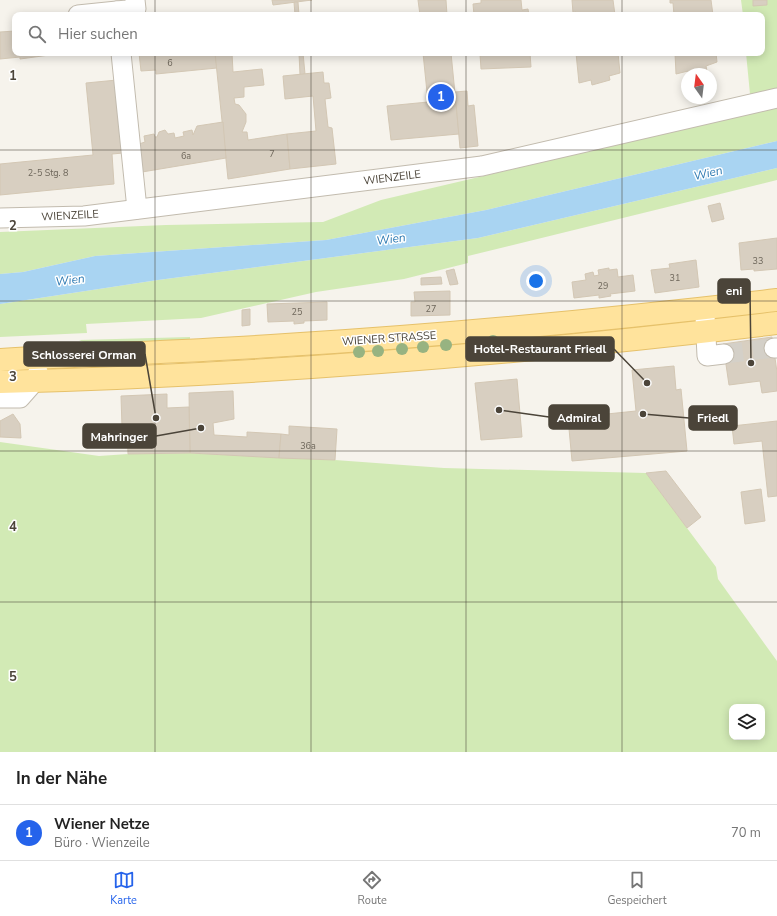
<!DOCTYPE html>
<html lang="de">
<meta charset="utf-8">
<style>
body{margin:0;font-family:"Nunito Sans",sans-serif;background:#f2f2f2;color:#222}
.controls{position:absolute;right:12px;bottom:12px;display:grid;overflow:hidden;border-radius:8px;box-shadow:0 2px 10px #0003}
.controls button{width:36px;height:36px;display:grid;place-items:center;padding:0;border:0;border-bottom:1px solid #e0e0e0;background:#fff;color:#222;font:20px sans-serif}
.compass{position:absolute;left:681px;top:68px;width:36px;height:36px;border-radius:50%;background:#fff;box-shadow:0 2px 10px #0003;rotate:346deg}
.you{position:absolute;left:536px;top:281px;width:14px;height:14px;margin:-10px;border:3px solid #fff;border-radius:50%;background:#1a73e8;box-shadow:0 0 0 6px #1a73e833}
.badge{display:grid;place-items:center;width:26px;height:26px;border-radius:50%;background:#2563eb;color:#fff;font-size:13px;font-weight:700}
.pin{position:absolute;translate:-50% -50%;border:2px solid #fff;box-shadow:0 1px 4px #0006}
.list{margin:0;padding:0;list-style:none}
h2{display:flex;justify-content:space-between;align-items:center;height:52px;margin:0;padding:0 16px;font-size:17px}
h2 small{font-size:13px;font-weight:400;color:#767676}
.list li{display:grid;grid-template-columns:26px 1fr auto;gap:12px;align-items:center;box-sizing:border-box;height:56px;padding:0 16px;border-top:1px solid #e0e0e0}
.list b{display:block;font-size:15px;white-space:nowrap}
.list p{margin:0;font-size:13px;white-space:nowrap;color:#767676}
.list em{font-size:13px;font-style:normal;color:#767676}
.icon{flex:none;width:22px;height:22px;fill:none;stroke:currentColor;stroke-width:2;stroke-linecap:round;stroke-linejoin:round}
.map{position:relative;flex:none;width:777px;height:752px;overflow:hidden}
.search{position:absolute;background:#fff;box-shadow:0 2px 10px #0003;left:12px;right:12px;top:12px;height:44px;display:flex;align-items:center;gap:10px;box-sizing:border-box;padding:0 14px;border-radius:8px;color:#767676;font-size:15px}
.sheet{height:108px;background:#fff}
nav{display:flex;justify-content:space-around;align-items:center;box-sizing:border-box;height:56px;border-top:1px solid #e0e0e0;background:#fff;font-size:11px;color:#767676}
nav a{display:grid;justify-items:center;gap:2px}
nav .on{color:#2563eb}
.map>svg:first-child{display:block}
</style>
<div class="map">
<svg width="777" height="752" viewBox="0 0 777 752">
<rect width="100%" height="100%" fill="#f6f3ec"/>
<g fill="#d2eab5" fill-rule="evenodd">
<path d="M 741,0 L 777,0 L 777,89 L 750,94 L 746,53 L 762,53 L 762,15 L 743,15 Z"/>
<path d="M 777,107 L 777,141 L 486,210 L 326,240 L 95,256 L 23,272 L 0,274 L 0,232 L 166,225 L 323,222 L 381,200 Z"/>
<path d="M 777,168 L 777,180 L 468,256 L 468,263 L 404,279 L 316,292 L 201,318 L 86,324 L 87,333 L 0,337 L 0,304 L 158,280 L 478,238 Z"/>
<path d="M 190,337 L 190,342 C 160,344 104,353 79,340 Z"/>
<path d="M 522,338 L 523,339 L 354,354 L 353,352 Z"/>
<path d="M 0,442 L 99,456 L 128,454 L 190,453 L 335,460 L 444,468 L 646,473 L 716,567 L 718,579 L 777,661 L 777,752 L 0,752 ZM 732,707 L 762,707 L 762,737 L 732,737 Z"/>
</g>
<path fill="#a9d4f2" d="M 777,141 L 777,168 L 478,238 L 158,280 L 0,304 L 0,274 L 23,272 L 95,256 L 326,240 L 486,210 Z"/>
<g fill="#d8cfc1" stroke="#d3c7b4">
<path d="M 272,0 L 312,0 L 273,5 Z"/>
<path d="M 418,0 L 446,0 L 447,15 L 420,15 Z"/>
<path d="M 481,0 L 521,0 L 522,10 L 528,9 L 529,15 L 474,15 L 473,4 L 481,3 Z"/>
<path d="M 572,0 L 613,0 L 615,15 L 577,15 L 576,12 L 573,13 Z"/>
<path d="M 670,0 L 711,0 L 713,15 L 674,15 L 673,3 L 670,3 Z"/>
<path d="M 753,0 L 767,0 L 767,5 L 753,6 Z"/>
<path d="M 294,2 L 298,2 L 299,15 L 295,15 Z"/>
<path d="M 15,31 L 15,53 L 64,53 L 20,59 L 20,57 L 0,59 L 0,32 Z"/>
<path d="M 139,53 L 215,53 L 217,68 L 156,74 L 156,70 L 141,71 Z"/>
<path d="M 215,53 L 232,53 L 233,72 L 262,69 L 264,85 L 244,87 L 244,97 L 234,98 L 235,104 L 239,105 L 246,114 L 246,122 L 242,132 L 247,132 L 248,140 L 287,134 L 290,169 L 228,179 Z"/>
<path d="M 299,53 L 303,53 L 305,74 L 300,75 Z"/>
<path d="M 423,53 L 451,53 L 459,134 L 391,140 L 387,106 L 428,102 Z"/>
<path d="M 477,53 L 530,53 L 531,67 L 481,69 L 480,54 L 477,55 Z"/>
<path d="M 576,53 L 618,53 L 620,73 L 609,76 L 610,80 L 592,85 L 591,80 L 579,83 Z"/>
<path d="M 675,53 L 716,53 L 717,62 L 706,66 L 707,71 L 697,74 L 689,74 L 688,71 L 676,74 Z"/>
<path d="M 323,72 L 324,83 L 329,83 L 331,98 L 325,99 L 328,127 L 332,128 L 336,164 L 290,169 L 287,134 L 316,131 L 313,96 L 285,99 L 283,76 Z"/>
<path d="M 117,80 L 123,153 L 112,154 L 114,184 L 0,195 L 0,164 L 93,155 L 86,83 Z"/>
<path d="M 467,91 L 468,106 L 474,105 L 478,146 L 460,148 L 455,92 Z"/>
<path d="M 223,122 L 226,158 L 142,172 L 139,144 L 145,142 L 144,136 L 154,134 L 155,137 L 157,137 L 159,132 L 165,130 L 168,134 L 174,133 L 175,138 L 184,136 L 183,132 L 192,130 L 193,135 L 197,126 Z"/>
<path d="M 720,203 L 724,219 L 712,222 L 708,206 Z"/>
<path d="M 777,238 L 777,269 L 754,271 L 754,269 L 741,270 L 739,243 Z"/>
<path d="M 696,260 L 699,287 L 655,293 L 651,270 L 670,268 L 669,264 Z"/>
<path d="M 609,268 L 609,270 L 617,269 L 618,277 L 633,275 L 635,291 L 610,294 L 611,296 L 599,298 L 599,295 L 574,298 L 572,282 L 586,280 L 585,274 L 593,272 L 594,276 L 599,275 L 598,270 Z"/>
<path d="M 454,269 L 458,284 L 450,285 L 446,271 Z"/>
<path d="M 441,277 L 442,284 L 421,285 L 421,278 Z"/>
<path d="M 450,291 L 450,315 L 411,316 L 411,302 L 415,302 L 414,292 Z"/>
<path d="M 327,302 L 327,320 L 304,321 L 304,323 L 294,324 L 294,321 L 268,322 L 267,304 Z"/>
<path d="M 250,309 L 250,325 L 242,326 L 242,310 Z"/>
<path d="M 772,337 L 777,372 L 777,391 L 762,393 L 760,381 L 729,385 L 723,344 Z"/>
<path d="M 674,366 L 676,390 L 681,389 L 687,451 L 572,461 L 568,418 L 636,411 L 632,370 Z"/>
<path d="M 517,379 L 522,437 L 481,440 L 475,383 Z"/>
<path d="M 233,391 L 234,419 L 213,423 L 214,435 L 247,437 L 247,432 L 281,434 L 279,458 L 190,453 L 189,393 Z"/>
<path d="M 167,394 L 167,408 L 189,407 L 190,453 L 128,454 L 127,427 L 122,427 L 121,396 Z"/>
<path d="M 13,414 L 20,424 L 21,438 L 0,437 L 0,421 Z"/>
<path d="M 777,421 L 777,496 L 768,497 L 762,441 L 734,444 L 732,426 Z"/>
<path d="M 289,426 L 337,429 L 335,460 L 279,458 L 281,434 L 289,435 Z"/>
<path d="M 666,471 L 701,517 L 687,528 L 646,473 Z"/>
<path d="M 761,489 L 765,521 L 745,524 L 741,492 Z"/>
</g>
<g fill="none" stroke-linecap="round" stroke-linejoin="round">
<path stroke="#d4d0c8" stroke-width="19" stroke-dasharray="19 10" stroke-linecap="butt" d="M 724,354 L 774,348"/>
<defs>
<g id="minor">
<path d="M 78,15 L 117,11"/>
<path d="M 117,15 L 117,11 L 136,9 L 135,0"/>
<path d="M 121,53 L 137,209"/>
<path d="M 0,218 L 84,216 L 482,166 L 777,98"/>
<path d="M 705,316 L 707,356 L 724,354"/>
<path d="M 774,348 L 777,348"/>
<path d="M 0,398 L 20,398 L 35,381 L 38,372"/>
</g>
<g id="major">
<path d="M 0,360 C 95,354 190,352 286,345 C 450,335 614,319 777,300"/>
<path d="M 0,382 C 260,375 519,354 777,323"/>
</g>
</defs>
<use href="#minor" stroke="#c2bbae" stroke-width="21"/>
<use href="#major" stroke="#e6c16a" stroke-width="24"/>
<use href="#minor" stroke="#fff" stroke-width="19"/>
<use href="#major" stroke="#ffe39c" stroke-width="22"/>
</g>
<g fill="#97b381">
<circle cx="493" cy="341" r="6"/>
<circle cx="446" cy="345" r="6"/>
<circle cx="423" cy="347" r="6"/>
<circle cx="402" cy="349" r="6"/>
<circle cx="378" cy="351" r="6"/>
<circle cx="359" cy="352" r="6"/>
</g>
<path fill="none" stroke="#4b4439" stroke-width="1" stroke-opacity="0.55" d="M 155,0 L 155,15M 311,0 L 311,15M 466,0 L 466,15M 622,0 L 622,15M 155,53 L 155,752M 311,53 L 311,752M 466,53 L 466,752M 622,53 L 622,752M 0,150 L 777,150M 0,301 L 777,301M 0,451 L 777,451M 0,602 L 777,602"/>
<g text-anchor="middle" stroke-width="3" stroke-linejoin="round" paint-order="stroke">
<g font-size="9" fill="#6e675b">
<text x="170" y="66">6</text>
<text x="272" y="157">7</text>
<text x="186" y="159">6a</text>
<text x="48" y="176">2-5 Stg. 8</text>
<text x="758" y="264">33</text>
<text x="675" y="281">31</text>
<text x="603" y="289">29</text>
<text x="431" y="312">27</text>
<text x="297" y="315">25</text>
<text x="308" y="449">36a</text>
</g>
<g font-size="11" fill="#4b4439" stroke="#fff">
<text transform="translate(392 177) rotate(-7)" y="4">WIENZEILE</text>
<text transform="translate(70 215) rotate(-3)" y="4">WIENZEILE</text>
<text transform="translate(389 338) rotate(-4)" y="4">WIENER STRASSE</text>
</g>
<g font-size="12" font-style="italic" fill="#2e7ab2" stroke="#fff">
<text transform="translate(708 173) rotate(-13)" y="4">Wien</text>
<text transform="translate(391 239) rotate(-8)" y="4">Wien</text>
<text transform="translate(70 280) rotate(-7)" y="4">Wien</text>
</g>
</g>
<g font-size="13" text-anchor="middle" font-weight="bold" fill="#4b4439" stroke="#fff" stroke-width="3" stroke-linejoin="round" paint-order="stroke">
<text x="13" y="80">1</text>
<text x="13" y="230">2</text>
<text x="13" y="381">3</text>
<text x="13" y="531">4</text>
<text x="13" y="681">5</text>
</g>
<path fill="none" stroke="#4b4439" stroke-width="1.5" d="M751 363L750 291M647 383L614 349M156 418L145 354M499 410L549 417M643 414L689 418M201 428L156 436"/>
<g fill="#4b4439" stroke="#fff" stroke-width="1.5">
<circle cx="751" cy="363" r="4"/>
<circle cx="647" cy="383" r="4"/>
<circle cx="156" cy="418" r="4"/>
<circle cx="499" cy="410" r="4"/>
<circle cx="643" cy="414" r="4"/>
<circle cx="201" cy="428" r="4"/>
</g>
<g fill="#4b4439" stroke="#4b4439" stroke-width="1.5">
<rect x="718" y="279" width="32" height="24" rx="4"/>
<rect x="466" y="337" width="148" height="24" rx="4"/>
<rect x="24" y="342" width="121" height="24" rx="4"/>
<rect x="549" y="405" width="60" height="24" rx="4"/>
<rect x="689" y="406" width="48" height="24" rx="4"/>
<rect x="83" y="424" width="73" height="24" rx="4"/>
</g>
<g font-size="12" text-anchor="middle" font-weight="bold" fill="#fff">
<text x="734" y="295">eni</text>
<text x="540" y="353">Hotel-Restaurant Friedl</text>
<text x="84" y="359">Schlosserei Orman</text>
<text x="579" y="422">Admiral</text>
<text x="713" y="422">Friedl</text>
<text x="119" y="441">Mahringer</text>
</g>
</svg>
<div class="controls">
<button><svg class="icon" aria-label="layers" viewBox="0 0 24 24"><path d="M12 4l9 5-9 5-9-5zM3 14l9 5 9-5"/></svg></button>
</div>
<svg class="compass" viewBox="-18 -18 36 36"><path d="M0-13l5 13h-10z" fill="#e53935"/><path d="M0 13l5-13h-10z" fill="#767676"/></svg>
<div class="you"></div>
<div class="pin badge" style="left:441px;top:97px">1</div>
<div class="search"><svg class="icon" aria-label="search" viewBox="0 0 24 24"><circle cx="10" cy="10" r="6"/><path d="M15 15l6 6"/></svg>Hier suchen</div>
</div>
<section class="sheet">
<h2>In der Nähe<small></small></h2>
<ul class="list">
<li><span class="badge">1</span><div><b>Wiener Netze</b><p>Büro · Wienzeile</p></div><em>70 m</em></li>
</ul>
</section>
<nav>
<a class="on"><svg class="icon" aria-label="map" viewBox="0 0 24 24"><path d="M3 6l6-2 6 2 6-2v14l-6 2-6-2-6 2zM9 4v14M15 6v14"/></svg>Karte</a>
<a><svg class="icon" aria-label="directions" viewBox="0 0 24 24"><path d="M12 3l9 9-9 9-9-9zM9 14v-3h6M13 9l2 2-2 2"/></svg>Route</a>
<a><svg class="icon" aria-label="saved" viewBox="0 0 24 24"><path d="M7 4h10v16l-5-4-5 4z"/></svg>Gespeichert</a>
</nav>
